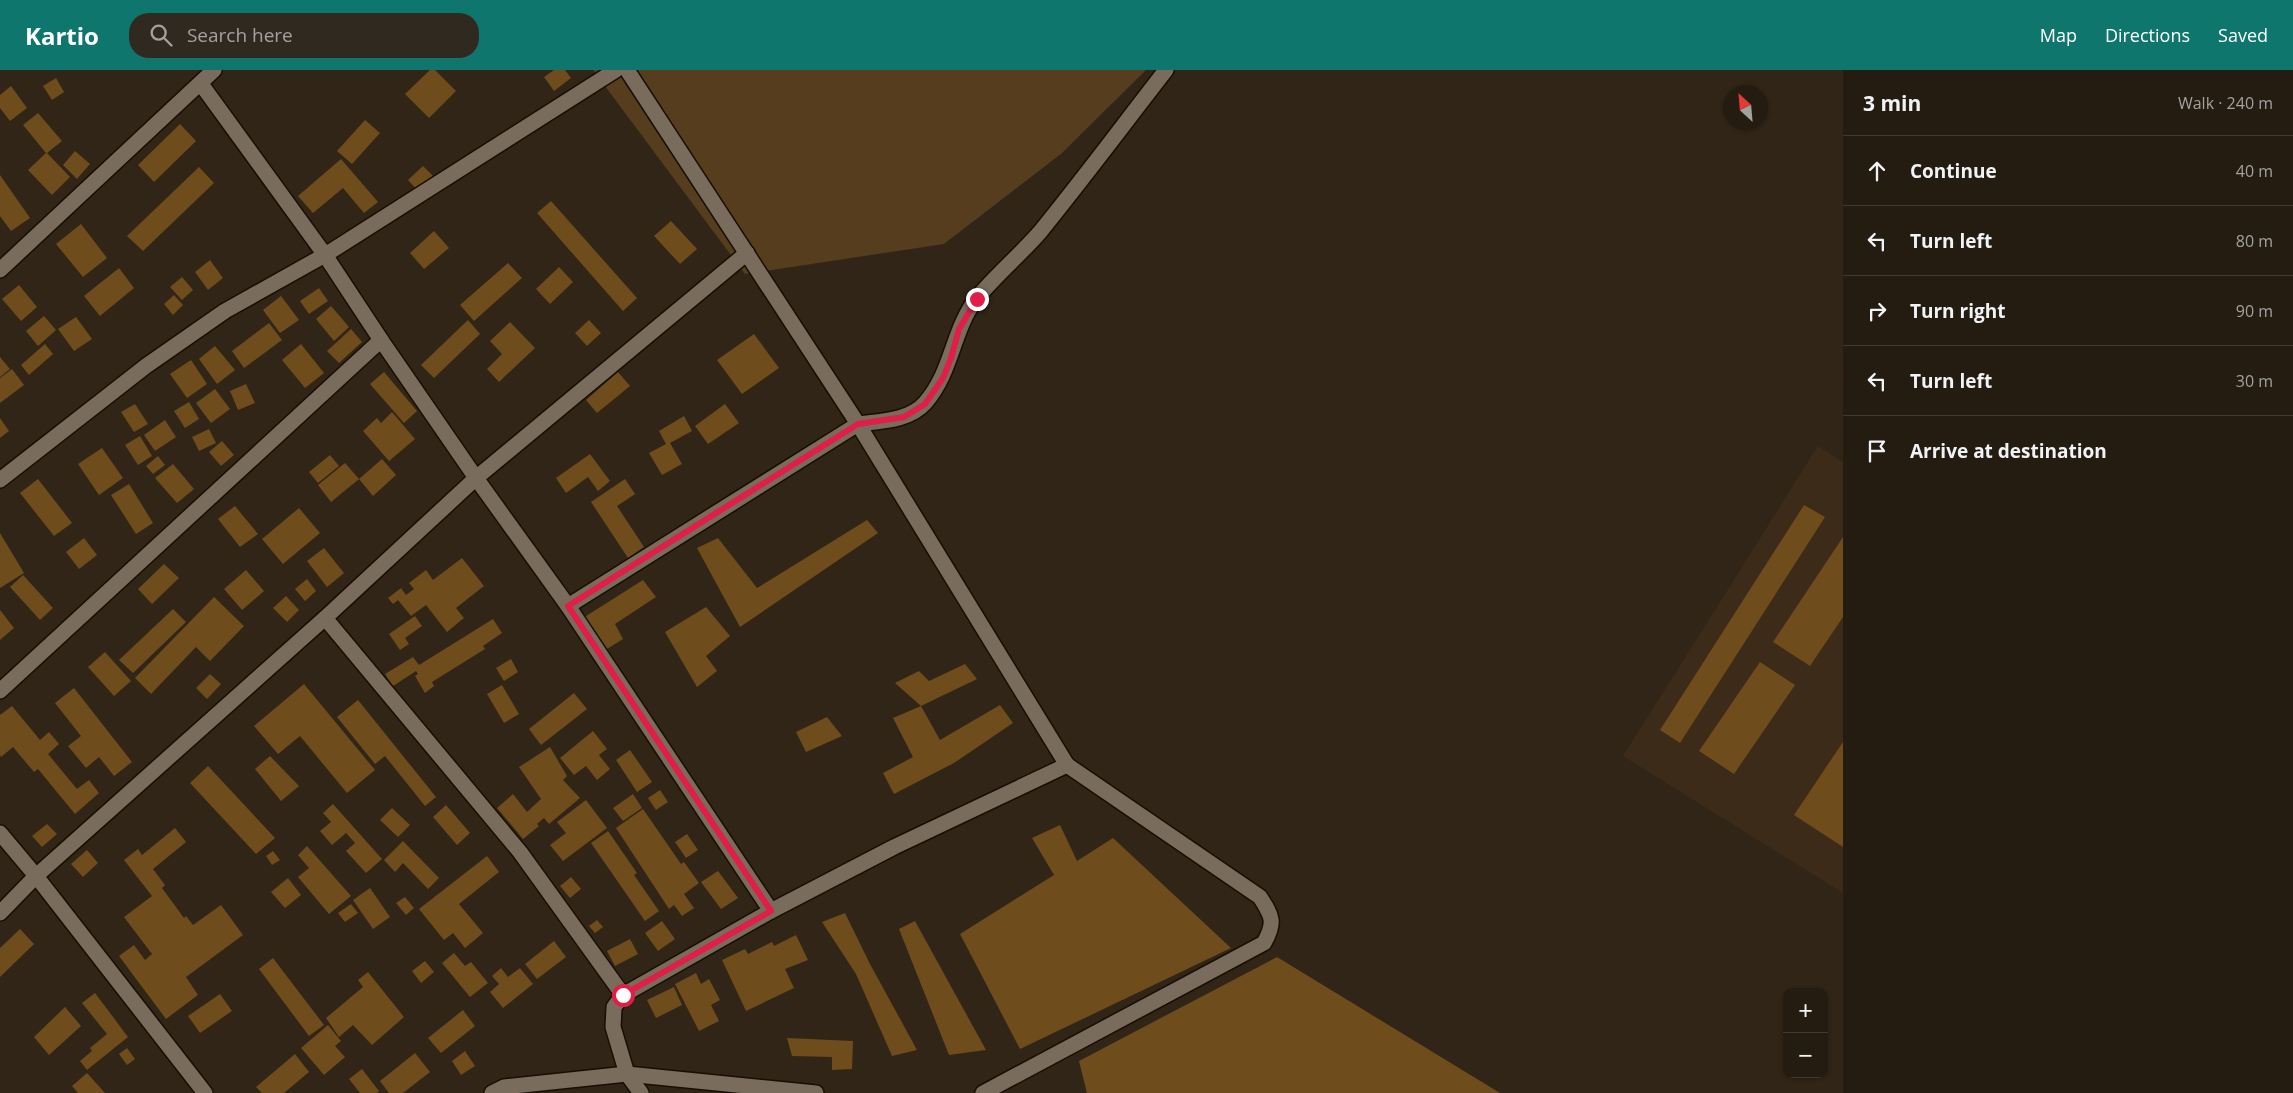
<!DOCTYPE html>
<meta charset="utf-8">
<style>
body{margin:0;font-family:"Open Sans",sans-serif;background:#30291f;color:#f1f3f6}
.controls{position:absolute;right:15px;bottom:15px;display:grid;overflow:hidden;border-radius:10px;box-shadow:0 1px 4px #0004}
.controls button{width:45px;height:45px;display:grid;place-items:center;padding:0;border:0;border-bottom:1px solid #413a31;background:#241c11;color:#f1f3f6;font:25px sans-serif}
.compass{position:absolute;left:1723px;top:15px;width:45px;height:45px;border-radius:50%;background:#241c11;box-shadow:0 1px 4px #0004;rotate:334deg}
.stop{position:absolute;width:15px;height:15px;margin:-11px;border:4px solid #e11d48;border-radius:50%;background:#fff}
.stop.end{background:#e11d48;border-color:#fff;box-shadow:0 1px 5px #0008}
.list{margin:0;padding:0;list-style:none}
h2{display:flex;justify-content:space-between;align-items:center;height:65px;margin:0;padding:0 20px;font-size:21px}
h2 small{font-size:16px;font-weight:400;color:#a3a19f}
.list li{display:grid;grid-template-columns:32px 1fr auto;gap:15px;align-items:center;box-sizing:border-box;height:70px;padding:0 20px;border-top:1px solid #413a31}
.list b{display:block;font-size:19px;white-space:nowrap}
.list em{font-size:16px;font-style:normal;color:#a3a19f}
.icon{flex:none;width:28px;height:28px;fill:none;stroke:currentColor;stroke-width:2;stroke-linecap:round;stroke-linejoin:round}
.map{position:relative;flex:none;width:1843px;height:1023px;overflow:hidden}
header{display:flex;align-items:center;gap:30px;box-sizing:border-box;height:70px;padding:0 25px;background:#0f766e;color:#fff}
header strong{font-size:24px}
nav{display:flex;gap:28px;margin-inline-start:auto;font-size:18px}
.search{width:350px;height:45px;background:#30291f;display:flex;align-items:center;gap:12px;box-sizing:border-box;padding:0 18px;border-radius:20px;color:#a3a19f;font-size:19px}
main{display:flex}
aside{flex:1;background:#241c11}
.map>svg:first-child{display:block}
</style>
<header>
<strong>Kartio</strong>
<div class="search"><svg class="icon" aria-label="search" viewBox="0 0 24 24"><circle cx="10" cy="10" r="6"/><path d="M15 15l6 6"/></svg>Search here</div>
<nav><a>Map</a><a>Directions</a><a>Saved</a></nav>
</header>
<main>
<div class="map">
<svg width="1843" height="1023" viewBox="0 0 1843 1023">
<rect width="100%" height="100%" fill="#302517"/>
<path fill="#3b2b18" d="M 1818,376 L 1843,392 L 1843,823 L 1623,686 Z"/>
<path fill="#553d1d" d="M 593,0 L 1146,0 L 1061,84 L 944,174 L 745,204 Z"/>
<g fill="#6f4c1b">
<path d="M 430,0 L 435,0 L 456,21 L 429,48 L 405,24 Z"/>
<path d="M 554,0 L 565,0 L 571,8 L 554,21 L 544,7 Z"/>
<path d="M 56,8 L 64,22 L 52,30 L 43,16 Z"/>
<path d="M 11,16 L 27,38 L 10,51 L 0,38 L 0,25 Z"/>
<path d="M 38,43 L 62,71 L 47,83 L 70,107 L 52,125 L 28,100 L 46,83 L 23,55 Z"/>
<path d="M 365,50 L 380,63 L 352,94 L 337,81 Z"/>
<path d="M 180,54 L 196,71 L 154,112 L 138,95 Z"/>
<path d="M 75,81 L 90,94 L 77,109 L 63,95 Z"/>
<path d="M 341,89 L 378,132 L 364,143 L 343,118 L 313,143 L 298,126 Z"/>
<path d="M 423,96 L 435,108 L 419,122 L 408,110 Z"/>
<path d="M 199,97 L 214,113 L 143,181 L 127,166 Z"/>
<path d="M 0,105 L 30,148 L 11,161 L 0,146 Z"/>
<path d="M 551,131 L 637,228 L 623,241 L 537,143 Z"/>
<path d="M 671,151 L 697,179 L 680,194 L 654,166 Z"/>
<path d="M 81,154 L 107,188 L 83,207 L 56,174 Z"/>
<path d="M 434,161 L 449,178 L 424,199 L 410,183 Z"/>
<path d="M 210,190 L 223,208 L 208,220 L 195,202 Z"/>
<path d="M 508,193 L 522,208 L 474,251 L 460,235 Z"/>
<path d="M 559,197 L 573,212 L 550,234 L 536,219 Z"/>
<path d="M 119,198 L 134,218 L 100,246 L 84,226 Z"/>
<path d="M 182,207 L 193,220 L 182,230 L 170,217 Z"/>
<path d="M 19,215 L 37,237 L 21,251 L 2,229 Z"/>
<path d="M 319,218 L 328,231 L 309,244 L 300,231 Z"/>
<path d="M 174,225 L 183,235 L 173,245 L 164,234 Z"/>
<path d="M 281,226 L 299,250 L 280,263 L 263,240 Z"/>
<path d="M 331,236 L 349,257 L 334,271 L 316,249 Z"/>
<path d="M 44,246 L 56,260 L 38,276 L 26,261 Z"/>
<path d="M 76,247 L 92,269 L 74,281 L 58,259 Z"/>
<path d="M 468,250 L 480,264 L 434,308 L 421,295 Z"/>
<path d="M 589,250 L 601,263 L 587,276 L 575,263 Z"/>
<path d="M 510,252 L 535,278 L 499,312 L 487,299 L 502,284 L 490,271 Z"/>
<path d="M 269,253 L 282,270 L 244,298 L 232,281 Z"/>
<path d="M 351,259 L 362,272 L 339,293 L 327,281 Z"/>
<path d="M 754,264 L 779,298 L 742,324 L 717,290 Z"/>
<path d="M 45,274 L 53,284 L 29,305 L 21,295 Z"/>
<path d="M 301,274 L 324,303 L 305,318 L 282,290 Z"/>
<path d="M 215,276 L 235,300 L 217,314 L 199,289 Z"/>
<path d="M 0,287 L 10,299 L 0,307 Z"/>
<path d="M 191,290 L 207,314 L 187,328 L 170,304 Z"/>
<path d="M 12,299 L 24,315 L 0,333 L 0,308 Z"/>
<path d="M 384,302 L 417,341 L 404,353 L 370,314 Z"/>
<path d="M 618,302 L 630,316 L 597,343 L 586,330 Z"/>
<path d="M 246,314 L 255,333 L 238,340 L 230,321 Z"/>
<path d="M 215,319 L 230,339 L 211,353 L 196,333 Z"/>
<path d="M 189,332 L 199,349 L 185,358 L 174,341 Z"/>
<path d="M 135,334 L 148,354 L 134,362 L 121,342 Z"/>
<path d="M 725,334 L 739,353 L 708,374 L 695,356 Z"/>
<path d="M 392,342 L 415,369 L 389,391 L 363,361 L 377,348 L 381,353 Z"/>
<path d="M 684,346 L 692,361 L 670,373 L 682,394 L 662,405 L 649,383 L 666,374 L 659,361 Z"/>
<path d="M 0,348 L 9,361 L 0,368 Z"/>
<path d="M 165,350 L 176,367 L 155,381 L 144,365 Z"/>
<path d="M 209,359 L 216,373 L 199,381 L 192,367 Z"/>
<path d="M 140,366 L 152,386 L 138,395 L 125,375 Z"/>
<path d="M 222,371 L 234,385 L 221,396 L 209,382 Z"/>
<path d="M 102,378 L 123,408 L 99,425 L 78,394 Z"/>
<path d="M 590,384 L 610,411 L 598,421 L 588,407 L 566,423 L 556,408 Z"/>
<path d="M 330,385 L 339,396 L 318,413 L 309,402 Z"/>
<path d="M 158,386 L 165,395 L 153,404 L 146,396 Z"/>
<path d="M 382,389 L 396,405 L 373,426 L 359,409 Z"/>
<path d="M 345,393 L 359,409 L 331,432 L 318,415 Z"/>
<path d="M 173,394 L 194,419 L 177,433 L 155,408 Z"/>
<path d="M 38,409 L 72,453 L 54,466 L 20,423 Z"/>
<path d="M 625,409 L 635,424 L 617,436 L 644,477 L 628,488 L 591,432 Z"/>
<path d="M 129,414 L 153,453 L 136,464 L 111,425 Z"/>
<path d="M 1804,435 L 1825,447 L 1680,673 L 1660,660 Z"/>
<path d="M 235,436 L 258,464 L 240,477 L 218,449 Z"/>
<path d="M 299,438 L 320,463 L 283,494 L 262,469 Z"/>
<path d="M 867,450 L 878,463 L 740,557 L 697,478 L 718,468 L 757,518 Z"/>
<path d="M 0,463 L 24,503 L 0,518 Z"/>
<path d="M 1843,467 L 1843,547 L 1810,596 L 1773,572 Z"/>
<path d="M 84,468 L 97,485 L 79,499 L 66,482 Z"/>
<path d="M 324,478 L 344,503 L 327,517 L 307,491 Z"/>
<path d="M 462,488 L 484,516 L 456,538 L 464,548 L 447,562 L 426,535 L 411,546 L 398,530 L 393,534 L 388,528 L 401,518 L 406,525 L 414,519 L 409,513 L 426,500 L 433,510 Z"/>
<path d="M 164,494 L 179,508 L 152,534 L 138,519 Z"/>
<path d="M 246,500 L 264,521 L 242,540 L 224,519 Z"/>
<path d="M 23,505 L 53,538 L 40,550 L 10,517 Z"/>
<path d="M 307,509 L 316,521 L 305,531 L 295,519 Z"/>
<path d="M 643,510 L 656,527 L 615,554 L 623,569 L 607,579 L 583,548 Z"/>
<path d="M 286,526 L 299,540 L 287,552 L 273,538 Z"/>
<path d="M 214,527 L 244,556 L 210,591 L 196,577 L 151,624 L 135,608 Z"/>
<path d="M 706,537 L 730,566 L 706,586 L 717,601 L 697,617 L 665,562 Z"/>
<path d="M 173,539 L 186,552 L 133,603 L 119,590 Z"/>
<path d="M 0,540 L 14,558 L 0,570 Z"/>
<path d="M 415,546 L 422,556 L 405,568 L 409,574 L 400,580 L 389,564 Z"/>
<path d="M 493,549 L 502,563 L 483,576 L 485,579 L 432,612 L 434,616 L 425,623 L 415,606 L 418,604 L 416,601 L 393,616 L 385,604 L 413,587 L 419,595 Z"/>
<path d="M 105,582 L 131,611 L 114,626 L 88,597 Z"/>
<path d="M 511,589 L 518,602 L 504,611 L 496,598 Z"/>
<path d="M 1760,592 L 1795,615 L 1734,704 L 1699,681 Z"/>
<path d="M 965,594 L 977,609 L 921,636 L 895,613 L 919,601 L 929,611 Z"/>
<path d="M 210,604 L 221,614 L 207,629 L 196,618 Z"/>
<path d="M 304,614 L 375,700 L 347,723 L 300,666 L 278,684 L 254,656 Z"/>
<path d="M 502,615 L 519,644 L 504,653 L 487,624 Z"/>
<path d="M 74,618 L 132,692 L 114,706 L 99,687 L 86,698 L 68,676 L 81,666 L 55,633 Z"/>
<path d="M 574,623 L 587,639 L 541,675 L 529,659 Z"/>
<path d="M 358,630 L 436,727 L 425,736 L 385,686 L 375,694 L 337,647 Z"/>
<path d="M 1000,635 L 1013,653 L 954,693 L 894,724 L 883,703 L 913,687 L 893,648 L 921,636 L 940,670 Z"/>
<path d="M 12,636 L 40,670 L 49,662 L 59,674 L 48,684 L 77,719 L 89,710 L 99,723 L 75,744 L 38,699 L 34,702 L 13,677 L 1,687 L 0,685 L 0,645 Z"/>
<path d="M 827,647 L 842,666 L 806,682 L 796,662 Z"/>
<path d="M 593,661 L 607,679 L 599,685 L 610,699 L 597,710 L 586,696 L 574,705 L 560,688 Z"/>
<path d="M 1843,672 L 1843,777 L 1794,745 Z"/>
<path d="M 550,677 L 567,706 L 563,710 L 580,728 L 549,754 L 544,748 L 537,754 L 539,756 L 523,769 L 497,738 L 513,724 L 527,742 L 541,729 L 519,697 Z"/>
<path d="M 630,680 L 652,712 L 637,722 L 616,690 Z"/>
<path d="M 270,686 L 299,716 L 281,731 L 255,699 Z"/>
<path d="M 208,696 L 275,768 L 256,784 L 190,713 Z"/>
<path d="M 660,720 L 668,732 L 656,740 L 648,728 Z"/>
<path d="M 633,724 L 642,738 L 623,751 L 613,738 Z"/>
<path d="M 586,730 L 607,758 L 563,791 L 550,775 L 566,763 L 557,752 Z"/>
<path d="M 333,734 L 382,789 L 366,803 L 346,781 L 355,773 L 346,763 L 332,775 L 320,761 L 331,752 L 323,743 Z"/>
<path d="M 446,735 L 470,763 L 457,775 L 433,747 Z"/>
<path d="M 392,738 L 410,755 L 398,767 L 380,750 Z"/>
<path d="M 643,739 L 681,794 L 684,792 L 699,813 L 684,824 L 694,838 L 682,846 L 674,835 L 669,839 L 616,758 Z"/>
<path d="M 47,754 L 57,764 L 42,777 L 32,766 Z"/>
<path d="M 1060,755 L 1077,791 L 1113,768 L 1231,878 L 1020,979 L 960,864 L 1054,805 L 1032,768 Z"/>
<path d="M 175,758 L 186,772 L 153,799 L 165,815 L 162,818 L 184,848 L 186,846 L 193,855 L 221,835 L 243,865 L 186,907 L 198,925 L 166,949 L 119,886 L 134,875 L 145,890 L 152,884 L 124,847 L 152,826 L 124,790 L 138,779 L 142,785 Z"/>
<path d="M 608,761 L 637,803 L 634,805 L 659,841 L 645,851 L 591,773 Z"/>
<path d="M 687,764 L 698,780 L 686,788 L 675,772 Z"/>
<path d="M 403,771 L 439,808 L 428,819 L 403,793 L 395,802 L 384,790 Z"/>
<path d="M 307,776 L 351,826 L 329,844 L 298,807 L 309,798 L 298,785 Z"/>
<path d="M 87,780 L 98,793 L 83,807 L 71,794 Z"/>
<path d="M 273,781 L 280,790 L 272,795 L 266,786 Z"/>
<path d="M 487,786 L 499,802 L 459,834 L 483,863 L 465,878 L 453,863 L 444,870 L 419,839 Z"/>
<path d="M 718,801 L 738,828 L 721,839 L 701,812 Z"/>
<path d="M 571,807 L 581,819 L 570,828 L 560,816 Z"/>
<path d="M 288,808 L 301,825 L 285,838 L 271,822 Z"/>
<path d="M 370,818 L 390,847 L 373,859 L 353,830 Z"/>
<path d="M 405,827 L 414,838 L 406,845 L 396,833 Z"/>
<path d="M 351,834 L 358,843 L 345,852 L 338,843 Z"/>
<path d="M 845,843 L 870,894 L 917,980 L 892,986 L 856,904 L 822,852 Z"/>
<path d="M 597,850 L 603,857 L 595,863 L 589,856 Z"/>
<path d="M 662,851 L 675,869 L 658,881 L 645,863 Z"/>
<path d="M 915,851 L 986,980 L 949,985 L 899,859 Z"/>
<path d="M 20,859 L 34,874 L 0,907 L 0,878 Z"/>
<path d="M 796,865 L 808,890 L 785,899 L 794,918 L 746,941 L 722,890 L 745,879 L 748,884 L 772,872 L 774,876 Z"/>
<path d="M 630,869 L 638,884 L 615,896 L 607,881 Z"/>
<path d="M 554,871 L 566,887 L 537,909 L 525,894 Z"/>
<path d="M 454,883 L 465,896 L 471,892 L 488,913 L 470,927 L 442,893 Z"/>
<path d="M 1277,887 L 1500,1023 L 1087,1023 L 1079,991 Z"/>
<path d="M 273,888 L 324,955 L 309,966 L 259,899 Z"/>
<path d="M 425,891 L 434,902 L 421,913 L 412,901 Z"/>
<path d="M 501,898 L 508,907 L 520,898 L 533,914 L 503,938 L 490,922 L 499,914 L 492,906 Z"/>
<path d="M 368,902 L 404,947 L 372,975 L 353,955 L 339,967 L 326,948 L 363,917 L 358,910 Z"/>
<path d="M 696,903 L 701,914 L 709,909 L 720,930 L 711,935 L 719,951 L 699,961 L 675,914 Z"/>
<path d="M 674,917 L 682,935 L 656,948 L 647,930 Z"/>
<path d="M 95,923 L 128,967 L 87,1000 L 80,991 L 92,981 L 90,978 L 107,964 L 82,933 Z"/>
<path d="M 220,924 L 232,941 L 200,963 L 188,946 Z"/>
<path d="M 65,937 L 81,956 L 49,985 L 34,967 Z"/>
<path d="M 463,940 L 475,956 L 441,983 L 428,968 Z"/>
<path d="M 328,955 L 341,971 L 335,976 L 345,987 L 324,1005 L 301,978 Z"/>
<path d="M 787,968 L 853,971 L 852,999 L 832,1000 L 832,987 L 792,986 Z"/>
<path d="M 127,978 L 135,989 L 127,995 L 119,984 Z"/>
<path d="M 465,981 L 475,996 L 461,1005 L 452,991 Z"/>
<path d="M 415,983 L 430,1002 L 403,1023 L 389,1023 L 380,1011 Z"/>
<path d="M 295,984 L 309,1002 L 284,1023 L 262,1023 L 256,1017 Z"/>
<path d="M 362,999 L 379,1021 L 377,1023 L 360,1023 L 349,1009 Z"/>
<path d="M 87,1003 L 105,1023 L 78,1023 L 72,1016 Z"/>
</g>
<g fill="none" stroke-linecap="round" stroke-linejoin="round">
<defs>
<g id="minor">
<path d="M 627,0 L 858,354 L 1067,695 L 894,777 L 771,841 L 623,925 L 614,937 L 613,957 L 627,1004 L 641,1023"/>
<path d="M 0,200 L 214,0"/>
<path d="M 381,270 L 476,408 L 568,536 L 771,841"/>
<path d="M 0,410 L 146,296 L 225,241 L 325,185 L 616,0"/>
<path d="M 568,536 L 858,354 C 881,351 909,351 925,333 C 953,301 952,260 977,228 C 996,205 1020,185 1040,162 C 1083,109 1124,54 1166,0"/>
<path d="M 325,548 L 520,782 L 623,925"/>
<path d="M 0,621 L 381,270 L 325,185 L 201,14"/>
<path d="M 0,763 L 36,806 L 205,1023"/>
<path d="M 0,843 L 36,806 L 325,548 L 476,408 L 747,183"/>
<path d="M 983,1023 L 1264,873 C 1276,852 1272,846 1260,827 L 1067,695"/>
</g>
<path id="tertiary" d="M 492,1023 L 504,1017 L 627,1004 L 816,1023"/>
</defs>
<use href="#minor" stroke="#180e03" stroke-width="18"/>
<use href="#tertiary" stroke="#180e03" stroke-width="18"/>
<use href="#minor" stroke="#796c5d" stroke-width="15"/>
<use href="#tertiary" stroke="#796c5d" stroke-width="15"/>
</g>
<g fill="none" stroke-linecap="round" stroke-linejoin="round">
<path stroke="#e11d48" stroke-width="6" d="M 623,925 L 771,841 L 568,536 L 858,354 L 904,347 L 925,334 L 943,308 L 951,288 L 959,259 L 977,229"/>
</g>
</svg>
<div class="controls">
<button>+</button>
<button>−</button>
</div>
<svg class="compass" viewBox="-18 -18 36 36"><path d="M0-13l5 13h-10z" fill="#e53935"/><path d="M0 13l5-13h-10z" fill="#a3a19f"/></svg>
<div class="stop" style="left:623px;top:925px"></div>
<div class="stop end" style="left:977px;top:229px"></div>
</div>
<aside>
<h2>3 min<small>Walk · 240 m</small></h2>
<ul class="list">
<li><svg class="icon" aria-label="ahead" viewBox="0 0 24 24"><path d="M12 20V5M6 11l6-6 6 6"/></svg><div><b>Continue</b></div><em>40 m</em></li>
<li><svg class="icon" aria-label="left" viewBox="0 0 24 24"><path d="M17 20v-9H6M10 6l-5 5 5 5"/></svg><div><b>Turn left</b></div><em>80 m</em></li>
<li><svg class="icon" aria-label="right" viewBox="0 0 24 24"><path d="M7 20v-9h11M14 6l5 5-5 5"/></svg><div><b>Turn right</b></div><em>90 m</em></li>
<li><svg class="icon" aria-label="left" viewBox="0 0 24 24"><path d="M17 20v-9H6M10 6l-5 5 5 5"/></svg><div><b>Turn left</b></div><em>30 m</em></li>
<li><svg class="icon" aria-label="arrive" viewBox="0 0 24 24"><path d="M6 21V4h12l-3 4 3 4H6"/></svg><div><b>Arrive at destination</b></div></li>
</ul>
</aside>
</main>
